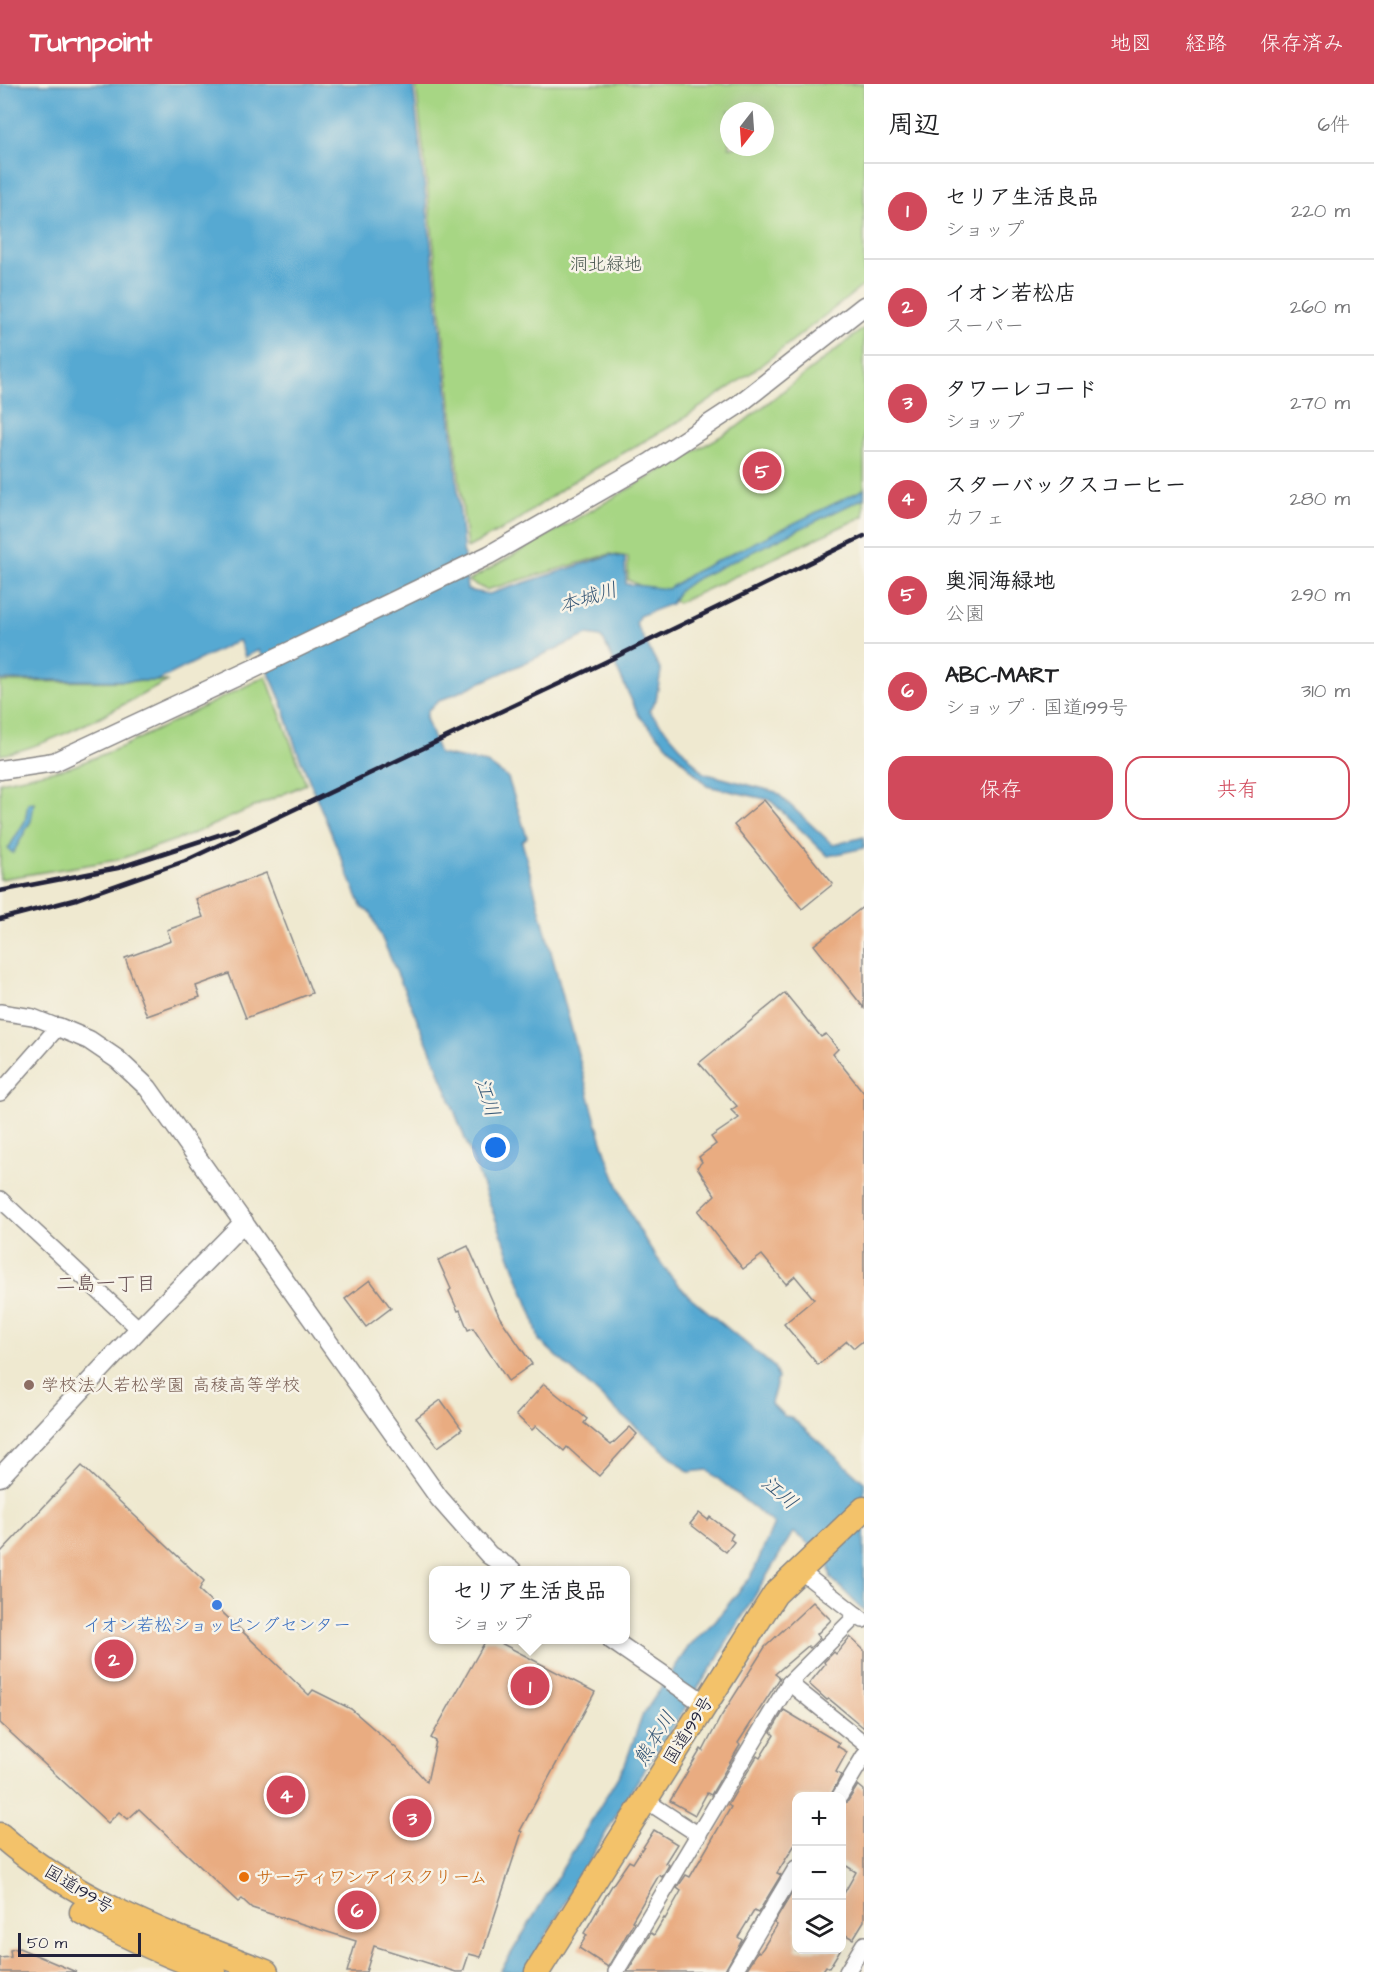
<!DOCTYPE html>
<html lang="ja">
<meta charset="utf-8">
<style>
body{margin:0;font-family:"Architects Daughter","Klee One",sans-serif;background:#f2f2f2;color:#202124}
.controls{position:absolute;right:18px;bottom:18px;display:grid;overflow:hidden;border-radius:12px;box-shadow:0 6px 24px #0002}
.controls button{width:54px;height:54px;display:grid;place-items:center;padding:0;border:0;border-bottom:2px solid #e0e0e0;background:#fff;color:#202124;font:30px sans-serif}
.compass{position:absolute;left:720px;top:18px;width:54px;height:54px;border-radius:50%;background:#fff;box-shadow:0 6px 24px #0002;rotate:197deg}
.scale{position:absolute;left:18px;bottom:15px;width:123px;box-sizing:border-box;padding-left:6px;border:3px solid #22223b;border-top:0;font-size:16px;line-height:21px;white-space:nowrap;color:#22223b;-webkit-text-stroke:4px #f7f3e8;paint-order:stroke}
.you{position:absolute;left:496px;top:1064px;width:21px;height:21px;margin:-15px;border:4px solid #fff;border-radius:50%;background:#1a73e8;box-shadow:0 0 0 9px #1a73e833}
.badge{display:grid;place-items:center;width:39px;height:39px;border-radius:50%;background:#d1495b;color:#fff;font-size:20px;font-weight:700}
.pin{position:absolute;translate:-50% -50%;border:3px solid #fff;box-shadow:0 2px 6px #0006}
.popup{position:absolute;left:429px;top:1482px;width:201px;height:78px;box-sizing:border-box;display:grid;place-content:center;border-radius:12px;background:#fff;filter:drop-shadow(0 2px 4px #0005);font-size:20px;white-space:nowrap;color:#757577}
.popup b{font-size:22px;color:#202124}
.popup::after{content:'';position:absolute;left:50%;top:100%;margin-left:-12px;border:12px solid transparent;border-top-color:#fff}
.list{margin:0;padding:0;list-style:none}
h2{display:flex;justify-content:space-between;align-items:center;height:78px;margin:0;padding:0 24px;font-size:26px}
h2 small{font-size:20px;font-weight:400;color:#757577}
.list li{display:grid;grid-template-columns:39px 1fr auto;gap:18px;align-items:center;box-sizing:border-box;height:96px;padding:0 24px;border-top:2px solid #e0e0e0}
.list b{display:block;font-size:22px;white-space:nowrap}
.list p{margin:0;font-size:20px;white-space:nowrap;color:#757577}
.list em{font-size:20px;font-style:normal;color:#757577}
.actions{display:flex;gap:12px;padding:18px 24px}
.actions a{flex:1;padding:14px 0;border:2px solid #d1495b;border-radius:18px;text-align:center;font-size:21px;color:#d1495b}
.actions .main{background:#d1495b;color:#fff}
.icon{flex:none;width:33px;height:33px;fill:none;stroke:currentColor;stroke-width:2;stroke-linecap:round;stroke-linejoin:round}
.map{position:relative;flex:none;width:864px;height:1888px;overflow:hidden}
header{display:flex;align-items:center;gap:36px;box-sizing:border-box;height:84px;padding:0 30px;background:#d1495b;color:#fff}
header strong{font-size:28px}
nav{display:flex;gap:33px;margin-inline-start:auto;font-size:21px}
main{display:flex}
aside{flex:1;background:#fff}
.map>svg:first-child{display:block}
</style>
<header>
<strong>Turnpoint</strong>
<nav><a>地図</a><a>経路</a><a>保存済み</a></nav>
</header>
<main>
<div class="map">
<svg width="864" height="1888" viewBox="0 0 864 1888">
<rect width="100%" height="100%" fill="#f7f3e8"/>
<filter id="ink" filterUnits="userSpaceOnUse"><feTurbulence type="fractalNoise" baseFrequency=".0167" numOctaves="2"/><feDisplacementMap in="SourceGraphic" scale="12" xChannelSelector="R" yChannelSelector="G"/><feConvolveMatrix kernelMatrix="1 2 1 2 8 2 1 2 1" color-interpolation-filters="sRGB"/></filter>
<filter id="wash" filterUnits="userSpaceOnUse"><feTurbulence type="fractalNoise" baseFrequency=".008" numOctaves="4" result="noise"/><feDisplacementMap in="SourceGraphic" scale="24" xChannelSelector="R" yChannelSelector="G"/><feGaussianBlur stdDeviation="1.35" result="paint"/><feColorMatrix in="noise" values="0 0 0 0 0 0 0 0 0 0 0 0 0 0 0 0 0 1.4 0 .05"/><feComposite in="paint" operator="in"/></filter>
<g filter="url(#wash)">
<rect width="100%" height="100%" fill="#efe9d0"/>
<g fill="#a7d684" stroke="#647c60" stroke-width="1.5" fill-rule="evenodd">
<path d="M 416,0 L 864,0 L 864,201 L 751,289 L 678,338 L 572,398 L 514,439 L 467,464 ZM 729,27 L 765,27 L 765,63 L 729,63 Z"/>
<path d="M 864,244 L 864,432 L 678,519 L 628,496 L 628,473 L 610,470 L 486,506 L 468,497 L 737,343 Z"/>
<path d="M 266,592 L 306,700 L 190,751 L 117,776 L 0,795 L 0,698 L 71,683 L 124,662 Z"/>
<path d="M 168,597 C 119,622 53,662 0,671 L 0,598 Z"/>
</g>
<g fill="#57a9d2" stroke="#3c6686" stroke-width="1.5">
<path d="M 0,0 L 413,0 L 454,365 L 467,506 L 489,510 L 611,471 L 625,474 L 626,500 L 668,505 L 694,488 L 864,405 L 864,414 L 694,496 L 679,507 L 671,520 L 639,532 L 636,540 L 661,587 L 656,616 L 649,627 L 703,689 L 776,708 L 833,761 L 864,753 L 864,764 L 828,772 L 770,716 L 707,702 L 639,632 L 604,557 L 600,553 L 587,551 L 439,617 L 428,626 L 426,634 L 439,670 L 487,679 L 508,694 L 527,753 L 522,758 C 538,820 555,882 571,943 C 597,1041 615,1138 689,1212 L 774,1283 L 778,1294 L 771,1319 L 784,1332 L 791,1333 L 864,1398 L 864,1527 L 831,1494 L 827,1474 L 793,1448 L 715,1578 L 625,1716 L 525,1888 L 500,1888 L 625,1681 L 642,1632 L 689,1562 L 715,1537 L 752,1491 L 774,1440 L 707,1386 L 689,1388 L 616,1326 L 539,1256 L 533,1233 L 436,979 L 371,829 L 362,824 L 296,664 L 282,619 L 259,566 L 245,573 L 239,556 L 157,597 L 0,596 Z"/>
<path d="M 28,719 L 34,719 L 31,737 L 13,769 L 8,765 L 25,737 Z"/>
</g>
<g id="blocks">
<g fill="#e9ac81">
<path d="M 764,716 L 833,800 L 802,825 L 734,741 Z"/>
<path d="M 266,789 L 312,909 L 246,934 L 229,890 L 196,902 L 200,913 L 147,932 L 125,874 L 171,857 L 167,846 L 203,833 L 196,815 Z"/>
<path d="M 864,822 L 864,924 L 814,861 Z"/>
<path d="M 785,909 L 821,953 L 826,950 L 838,965 L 833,970 L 864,1009 L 864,1256 L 854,1264 L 847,1257 L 818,1281 L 784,1240 L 814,1215 L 795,1192 L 786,1200 L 762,1171 L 743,1185 L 698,1127 L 715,1111 L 697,1083 L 702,1078 L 699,1073 L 716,1060 L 711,1053 L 739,1034 L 731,1026 L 737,1022 L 699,979 Z"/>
<path d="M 468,1162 L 500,1234 L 532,1280 L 508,1297 L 473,1244 L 468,1246 L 460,1226 L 458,1227 L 449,1207 L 451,1205 L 438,1176 Z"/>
<path d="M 370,1196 L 391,1224 L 366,1243 L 345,1215 Z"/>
<path d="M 544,1300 L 587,1335 L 584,1339 L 611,1361 L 630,1343 L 637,1350 L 599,1392 L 567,1363 L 564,1367 L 536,1342 L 532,1346 L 516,1331 Z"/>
<path d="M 441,1316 L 462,1345 L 438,1363 L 416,1334 Z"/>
<path d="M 82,1382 L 204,1497 L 199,1506 L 309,1611 L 313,1606 L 351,1625 L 396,1664 L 427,1698 L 436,1657 L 431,1654 L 486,1556 L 495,1556 L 595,1608 L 520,1747 L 522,1748 L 481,1873 L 469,1870 L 463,1888 L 456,1888 L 374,1862 L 366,1888 L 347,1888 L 356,1857 L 252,1824 L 242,1815 L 238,1818 L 139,1725 L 128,1735 L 119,1728 L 108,1739 L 0,1639 L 0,1469 Z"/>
<path d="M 699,1429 L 708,1436 L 710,1433 L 733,1450 L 730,1455 L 734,1458 L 726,1468 L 690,1440 Z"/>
<path d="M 813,1518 L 831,1536 L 817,1550 L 820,1554 L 810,1564 L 808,1562 L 775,1590 L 780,1594 L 738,1659 L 740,1661 L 711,1711 L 707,1709 L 695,1731 L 670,1717 L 701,1665 L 703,1667 L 720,1634 L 765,1563 Z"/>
<path d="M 850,1553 L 864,1566 L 864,1644 L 829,1615 L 827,1616 L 809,1600 L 825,1580 L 824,1578 L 834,1568 L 836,1570 Z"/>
<path d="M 784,1626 L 839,1659 L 837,1662 L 847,1668 L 836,1688 L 841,1691 L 830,1713 L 796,1713 L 796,1759 L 777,1789 L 781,1791 L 758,1829 L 754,1827 L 738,1853 L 742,1856 L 724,1888 L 627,1888 L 651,1849 L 654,1851 L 664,1834 L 665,1835 L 681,1807 L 677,1804 L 686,1791 L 690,1793 L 731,1723 L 728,1721 L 757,1672 L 760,1674 L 774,1651 L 771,1648 Z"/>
<path d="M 858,1701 L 864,1706 L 864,1837 L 853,1855 L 842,1849 L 842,1813 L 856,1788 L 842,1779 L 842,1721 L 848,1717 Z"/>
<path d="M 654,1746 L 677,1760 L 665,1779 L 669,1781 L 662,1793 L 659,1791 L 632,1837 L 634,1838 L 608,1883 L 579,1864 L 587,1851 L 584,1849 L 611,1803 L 629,1777 L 633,1779 Z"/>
<path d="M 796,1802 L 796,1866 L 840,1866 L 829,1884 L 826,1882 L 822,1888 L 745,1888 L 758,1867 L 760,1868 L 763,1864 L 777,1841 L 774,1839 Z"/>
<path d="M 19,1864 L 76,1888 L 0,1888 L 0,1874 L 11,1873 L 10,1866 Z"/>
</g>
</g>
</g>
<g filter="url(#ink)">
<use href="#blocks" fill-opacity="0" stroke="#888686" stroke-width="1.5"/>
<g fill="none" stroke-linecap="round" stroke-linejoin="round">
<defs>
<g id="minor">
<path d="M 0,928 L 33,933 L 58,943 L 0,1009"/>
<path d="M 0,1115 L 139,1245"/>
<path d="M 799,1486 L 863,1536"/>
<path d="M 789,1599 L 864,1659"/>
<path d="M 840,1712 L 864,1672"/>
<path d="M 645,1716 L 699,1751"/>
<path d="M 616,1888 L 789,1599 L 857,1531"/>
<path d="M 734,1888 L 796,1784"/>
<path d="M 847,1888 L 864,1860"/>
</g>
<g id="tertiary">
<path d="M 0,686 L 54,678 L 253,585 L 489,471 L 651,378 L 738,321 L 864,222"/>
<path d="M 58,943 L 89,956 L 117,975 L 148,1004 L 439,1414 L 489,1471 L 512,1486"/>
<path d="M 0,1393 L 139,1245 L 244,1138"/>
<path d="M 612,1556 L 705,1620"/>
</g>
<g id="trunk">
<path d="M 0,1751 C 79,1820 170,1851 266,1888"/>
<path d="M 82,1828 C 125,1852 167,1872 214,1888"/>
<path d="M 537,1888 L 775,1510 L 864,1425"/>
</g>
</defs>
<use href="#minor" stroke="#888686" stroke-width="18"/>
<use href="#tertiary" stroke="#888686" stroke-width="21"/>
<use href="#trunk" stroke="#888686" stroke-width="27"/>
<use href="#minor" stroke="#fff" stroke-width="15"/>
<use href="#tertiary" stroke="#fff" stroke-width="18"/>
<use href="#trunk" stroke="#f3c26a" stroke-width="24"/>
<g stroke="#22223b" stroke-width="4.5">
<path d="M 0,807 L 118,784 L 237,745"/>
<path d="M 0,835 L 77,815 L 185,777 L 601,580 L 864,452"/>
</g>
</g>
</g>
<circle fill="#8d6e63" stroke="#f7f3e8" stroke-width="2" cx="29" cy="1301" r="6"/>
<circle fill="#3f7fe0" stroke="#f7f3e8" stroke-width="2" cx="217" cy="1521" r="6"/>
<circle fill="#e8710a" stroke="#f7f3e8" stroke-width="2" cx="244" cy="1793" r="6"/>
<g text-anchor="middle" stroke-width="5" stroke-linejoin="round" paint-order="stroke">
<g font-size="18" fill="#4a5851" stroke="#f7f3e8">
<text x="606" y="186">洞北緑地</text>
</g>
<g font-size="18" fill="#785e54" stroke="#f7f3e8" text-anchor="start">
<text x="41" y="1307">学校法人若松学園 高稜高等学校</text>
</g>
<g font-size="18" fill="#366cbe" stroke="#f7f3e8">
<text x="217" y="1547">イオン若松ショッピングセンター</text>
</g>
<g font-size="18" fill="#22223b" stroke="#f7f3e8">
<text transform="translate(688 1646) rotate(-58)" y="6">国道199号</text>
<text transform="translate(79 1805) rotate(31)" y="6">国道199号</text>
</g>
<g font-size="18" fill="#c56008" stroke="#f7f3e8" text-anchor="start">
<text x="256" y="1799">サーティワンアイスクリーム</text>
</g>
<g font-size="20" font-style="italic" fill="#375877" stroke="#f7f3e8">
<text transform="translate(588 513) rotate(-17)" y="7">本城川</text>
<text transform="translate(488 1013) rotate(72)" y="7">江川</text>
<text transform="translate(780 1408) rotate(41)" y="7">江川</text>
<text transform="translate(654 1654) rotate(-58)" y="7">熊本川</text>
</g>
<g font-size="20" fill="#685254" stroke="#f7f3e8">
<text x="106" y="1206">二島一丁目</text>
</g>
</g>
</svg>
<div class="controls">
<button>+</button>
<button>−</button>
<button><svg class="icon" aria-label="layers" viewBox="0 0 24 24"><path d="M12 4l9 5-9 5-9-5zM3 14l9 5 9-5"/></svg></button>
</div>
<svg class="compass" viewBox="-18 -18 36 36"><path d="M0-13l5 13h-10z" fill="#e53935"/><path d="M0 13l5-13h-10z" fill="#757577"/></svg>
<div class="scale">50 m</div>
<div class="you"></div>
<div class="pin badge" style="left:530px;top:1602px">1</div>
<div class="popup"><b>セリア生活良品</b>ショップ</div>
<div class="pin badge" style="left:114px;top:1575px">2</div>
<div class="pin badge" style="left:412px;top:1734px">3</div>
<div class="pin badge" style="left:286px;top:1711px">4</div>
<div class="pin badge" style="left:762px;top:387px">5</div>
<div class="pin badge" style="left:357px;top:1826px">6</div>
</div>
<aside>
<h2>周辺<small>6件</small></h2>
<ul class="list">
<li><span class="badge">1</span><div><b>セリア生活良品</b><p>ショップ</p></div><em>220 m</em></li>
<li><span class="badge">2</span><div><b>イオン若松店</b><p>スーパー</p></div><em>260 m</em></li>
<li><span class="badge">3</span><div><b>タワーレコード</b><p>ショップ</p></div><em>270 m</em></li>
<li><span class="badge">4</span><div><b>スターバックスコーヒー</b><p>カフェ</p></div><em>280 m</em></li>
<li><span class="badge">5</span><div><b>奥洞海緑地</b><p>公園</p></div><em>290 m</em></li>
<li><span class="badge">6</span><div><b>ABC-MART</b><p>ショップ · 国道199号</p></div><em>310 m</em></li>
</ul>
<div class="actions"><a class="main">保存</a><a>共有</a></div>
</aside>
</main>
